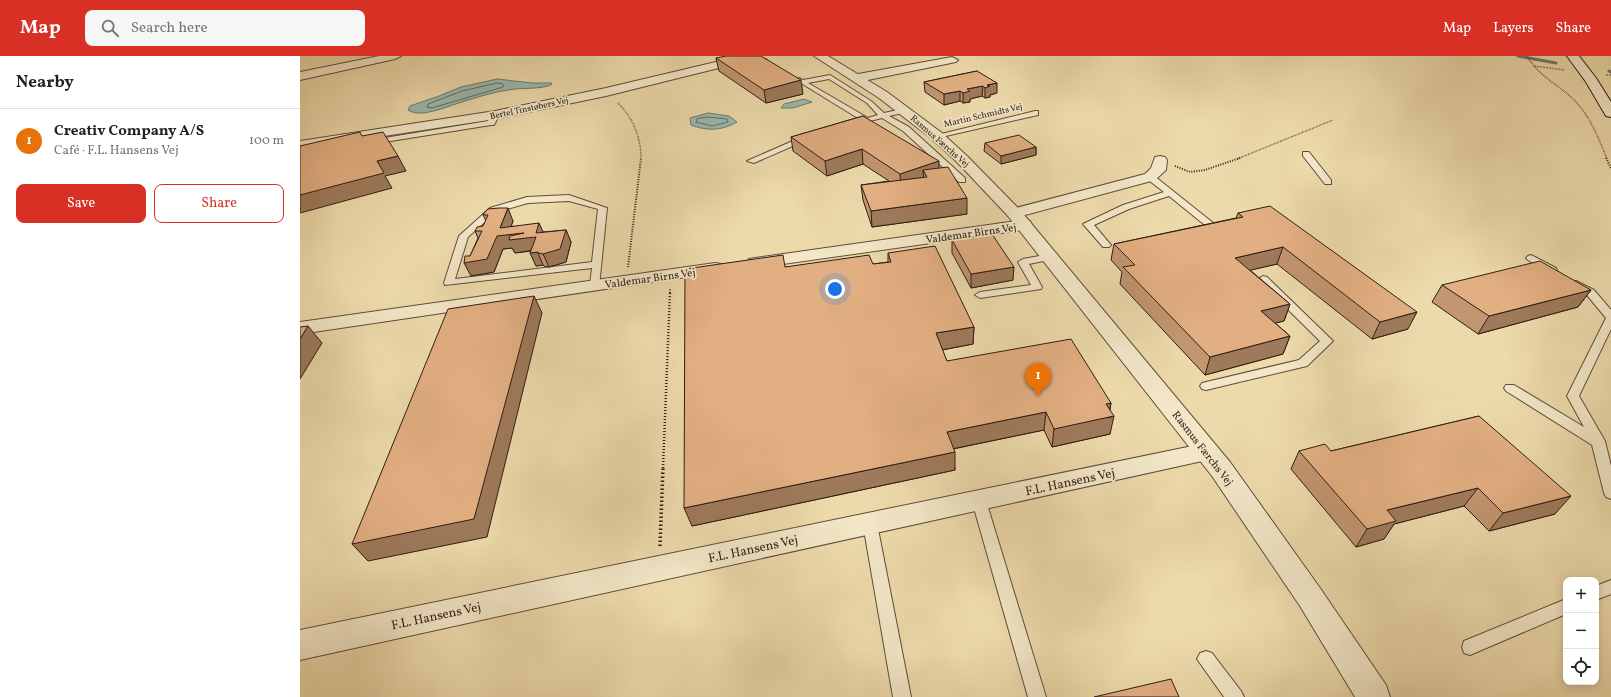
<!DOCTYPE html>
<meta charset="utf-8">
<style>
body{margin:0;font-family:Vollkorn,serif;background:#f6f6f6;color:#202124}
.controls{position:absolute;right:12px;bottom:12px;display:grid;overflow:hidden;border-radius:8px;box-shadow:0 2px 10px #0003}
.controls button{width:36px;height:36px;display:grid;place-items:center;padding:0;border:0;border-bottom:1px solid #e0e0e0;background:#fff;color:#202124;font:20px sans-serif}
.you{position:absolute;left:535px;top:233px;width:14px;height:14px;margin:-10px;border:3px solid #fff;border-radius:50%;background:#1a73e8;box-shadow:0 0 0 6px #1a73e833}
.badge{display:grid;place-items:center;width:26px;height:26px;border-radius:50%;background:#d93025;color:#fff;font-size:13px;font-weight:700}
.pin{position:absolute;translate:-50% -33px;filter:drop-shadow(0 1px 2px #0008)}
.pin::after{content:'';position:absolute;top:21px;width:14px;height:12px;background:inherit;clip-path:polygon(0 0,100% 0,50% 100%)}
.list{margin:0;padding:0;list-style:none}
h2{display:flex;justify-content:space-between;align-items:center;height:52px;margin:0;padding:0 16px;font-size:17px}
h2 small{font-size:13px;font-weight:400;color:#757577}
.list li{display:grid;grid-template-columns:26px 1fr auto;gap:12px;align-items:center;box-sizing:border-box;height:64px;padding:0 16px;border-top:1px solid #e0e0e0}
.list b{display:block;font-size:15px;white-space:nowrap}
.list p{margin:0;font-size:13px;white-space:nowrap;color:#757577}
.list em{font-size:13px;font-style:normal;color:#757577}
.actions{display:flex;gap:8px;padding:12px 16px}
.actions a{flex:1;padding:9px 0;border:1px solid #d93025;border-radius:8px;text-align:center;font-size:14px;color:#d93025}
.actions .main{background:#d93025;color:#fff}
.icon{flex:none;width:22px;height:22px;fill:none;stroke:currentColor;stroke-width:2;stroke-linecap:round;stroke-linejoin:round}
.map{position:relative;flex:none;width:1311px;height:641px;overflow:hidden}
header{display:flex;align-items:center;gap:24px;box-sizing:border-box;height:56px;padding:0 20px;background:#d93025;color:#fff}
header strong{font-size:19px}
nav{display:flex;gap:22px;margin-inline-start:auto;font-size:14px}
.search{width:280px;height:36px;background:#f6f6f6;display:flex;align-items:center;gap:10px;box-sizing:border-box;padding:0 14px;border-radius:8px;color:#757577;font-size:15px}
main{display:flex}
aside{flex:1;background:#fff}
.map>svg:first-child{display:block}
</style>
<header>
<strong>Map</strong>
<div class="search"><svg class="icon" aria-label="search" viewBox="0 0 24 24"><circle cx="10" cy="10" r="6"/><path d="M15 15l6 6"/></svg>Search here</div>
<nav><a>Map</a><a>Layers</a><a>Share</a></nav>
</header>
<main>
<aside>
<h2>Nearby<small></small></h2>
<ul class="list">
<li><span class="badge" style="background:#e8710a">1</span><div><b>Creativ Company A/S</b><p>Café · F.L. Hansens Vej</p></div><em>100 m</em></li>
</ul>
<div class="actions"><a class="main">Save</a><a>Share</a></div>
</aside>
<div class="map">
<svg width="1311" height="641" viewBox="0 0 1311 641">
<rect width="100%" height="100%" fill="#eddaab"/>
<filter id="stains"><feTurbulence type="fractalNoise" baseFrequency=".005" numOctaves="4"/><feColorMatrix values="0 0 0 0 .2 0 0 0 0 .09 0 0 0 0 .02 0 0 0 .5 -.17"/></filter>
<radialGradient id="worn" r=".72"><stop offset=".6" stop-color="#630" stop-opacity="0"/><stop offset="1" stop-color="#630" stop-opacity=".3"/></radialGradient>
<g fill="#9abab0" stroke="#6f7b72">
<path d="M 197,23 L 232,27 L 252,27 L 251,29 C 239,33 227,32 215,33 C 190,36 165,45 141,53 C 130,56 118,60 108,54 L 110,50 L 139,40 L 161,31 Z"/>
<path d="M 504,43 L 512,46 L 493,52 L 481,52 L 484,48 Z"/>
<path d="M 408,57 L 429,60 L 437,66 C 422,75 406,75 391,69 L 390,62 Z"/>
</g>
<g fill="none" stroke-linecap="round" stroke-linejoin="round">
<g stroke="#646c62" stroke-width="1">
<path d="M 198,27 L 203,28 L 203,31 L 132,52 L 127,51 L 128,48 L 162,35 Z"/>
<path d="M 408,61 L 427,63 L 428,66 L 412,70 L 396,66 L 397,63 Z"/>
</g>
<g stroke="#6f7b72" stroke-width="3">
<path d="M 1218,0 L 1256,7"/>
<path d="M 1309,15 L 1311,16"/>
</g>
<defs>
<g id="service">
<path d="M 530,19 L 571,45 L 584,57 L 607,52 L 607,56 L 589,60 L 609,71 L 665,122 L 665,126 L 659,126 L 603,75 L 582,62 L 550,70 L 550,66 L 561,64 L 496,24 L 499,22 L 503,24 ZM 529,23 L 567,47 L 578,59 L 568,62 L 508,27 Z"/>
<path d="M 735,55 L 738,55 L 738,59 L 637,82 L 633,80 Z"/>
<path d="M 192,57 L 199,59 L 194,69 L 191,69 L 72,88 L 68,86 L 72,84 L 188,65 Z"/>
<path d="M 504,80 L 511,82 L 454,107 L 447,105 Z"/>
<path d="M 1003,96 L 1009,96 L 1031,124 L 1031,128 L 1025,128 L 1003,100 Z"/>
<path d="M 847,119 L 853,119 L 917,170 L 917,174 L 911,174 L 869,140 L 829,153 L 794,169 L 811,189 L 809,191 L 803,191 L 783,168 L 823,149 L 864,136 L 847,123 Z"/>
<path d="M 269,139 L 307,152 L 299,231 L 295,232 L 290,229 L 292,212 L 145,229 L 144,227 L 159,180 L 190,152 L 227,141 ZM 269,145 L 298,153 L 292,206 L 155,223 L 168,181 L 196,156 L 228,147 Z"/>
<path d="M 750,198 L 753,199 L 755,201 L 753,203 L 729,208 L 742,231 L 741,233 L 680,242 L 675,239 L 680,236 L 731,229 L 718,206 L 723,203 Z"/>
<path d="M 1231,199 L 1256,212 L 1257,214 L 1256,216 L 1248,216 L 1228,204 L 1226,202 L 1228,200 Z"/>
<path d="M 963,220 L 967,221 L 1033,285 L 1007,310 L 906,334 L 902,333 L 900,330 L 902,327 L 999,304 L 1020,285 L 959,225 L 958,223 Z"/>
<path d="M 1276,225 L 1294,234 L 1311,254 L 1311,273 L 1279,340 L 1305,385 L 1311,410 L 1311,443 L 1306,441 L 1304,437 L 1292,389 L 1206,335 L 1204,332 L 1206,329 L 1214,329 L 1284,371 L 1267,340 L 1306,262 L 1286,238 L 1272,230 L 1271,228 L 1272,226 Z"/>
<path d="M 679,439 L 684,441 L 686,445 L 746,641 L 728,641 L 672,445 L 674,441 Z"/>
<path d="M 570,462 L 575,464 L 577,468 L 611,641 L 593,641 L 563,468 L 565,464 Z"/>
<path d="M 1311,524 L 1311,538 L 1296,544 L 1296,530 Z"/>
<path d="M 1266,543 L 1266,558 L 1170,599 L 1164,597 L 1162,591 L 1164,585 Z"/>
<path d="M 906,595 L 912,597 L 941,635 L 944,641 L 924,641 L 897,603 L 900,597 Z"/>
</g>
<g id="minor">
<path d="M 441,0 L 461,0 L 459,2 L 306,40 L 195,63 L 0,93 L 0,85 L 195,55 L 306,32 Z"/>
<path d="M 652,1 L 658,4 L 656,6 L 558,26 L 552,22 L 558,18 Z"/>
<path d="M 860,100 L 865,101 L 867,104 L 866,114 L 855,124 L 714,162 L 708,160 L 706,157 L 708,154 L 845,118 L 851,112 L 855,101 Z"/>
<path d="M 724,164 L 730,165 L 732,169 L 730,173 L 455,212 L 449,211 L 446,207 L 449,203 L 455,202 Z"/>
<path d="M 415,207 L 421,208 L 424,212 L 421,216 L 0,278 L 0,266 Z"/>
<path d="M 907,387 L 916,390 L 919,396 L 916,402 L 0,604 L 0,574 Z"/>
</g>
<g id="tertiary">
<path d="M 79,0 L 101,0 L 95,3 L 0,24 L 0,16 Z"/>
<path d="M 514,0 L 528,0 L 587,36 L 642,77 L 667,100 L 720,154 L 930,406 L 1020,532 L 1086,629 L 1090,641 L 1055,641 L 1000,550 L 912,420 L 708,160 L 657,106 L 632,83 L 579,42 Z"/>
</g>
<path id="secondary" d="M 1267,0 L 1279,0 L 1296,22 L 1311,46 L 1311,61 L 1306,60 L 1286,26 Z"/>
</defs>
<use href="#service" stroke="#5e4c3a" stroke-width="2"/>
<use href="#minor" stroke="#5e4c3a" stroke-width="2"/>
<use href="#tertiary" stroke="#5e4c3a" stroke-width="2"/>
<use href="#secondary" stroke="#2e1d14" stroke-width="2"/>
<g stroke="#2e1d14" stroke-width="1.5" stroke-dasharray="0.5 1" stroke-linecap="butt">
<path d="M 1227,0 C 1239,21 1260,29 1276,46 C 1291,62 1299,83 1307,103"/>
<path d="M 1234,10 L 1265,14"/>
<path d="M 1306,19 L 1311,19"/>
<path d="M 318,47 C 333,62 341,81 341,103"/>
<path d="M 937,103 L 1033,64"/>
</g>
<g stroke="#2e1d14" stroke-width="2" stroke-dasharray="1 1.5" stroke-linecap="butt">
<path d="M 1306,102 L 1311,112"/>
<path d="M 875,110 L 890,116 L 905,114 L 940,102"/>
<path d="M 328,211 L 341,102"/>
<path d="M 370,237 L 370,233"/>
</g>
<path stroke="#2e1d14" stroke-width="2.5" stroke-dasharray="1 2" stroke-linecap="butt" d="M 363,412 L 370,236"/>
<path stroke="#2e1d14" stroke-width="3.5" stroke-dasharray="1.5 2.5" stroke-linecap="butt" d="M 360,490 L 363,411"/>
<use href="#service" fill="#f3e7c8" fill-rule="evenodd"/>
<use href="#minor" fill="#f3e7c8" fill-rule="evenodd"/>
<use href="#tertiary" fill="#f3e7c8" fill-rule="evenodd"/>
<use href="#secondary" fill="#f3e7c8" fill-rule="evenodd"/>
</g>
<g fill="#c29670" stroke="#2e1d14">
<path d="M 416,2 L 467,3 L 467,4 L 503,38 L 466,47 L 419,15 Z"/>
<path d="M 677,15 L 697,37 L 690,39 L 690,41 L 685,42 L 682,40 L 670,43 L 670,46 L 663,47 L 660,45 L 644,49 L 625,36 L 624,26 Z"/>
<path d="M 563,60 L 639,112 L 667,158 L 572,171 L 563,144 L 561,129 L 589,125 L 563,108 L 527,120 L 493,95 L 491,81 Z"/>
<path d="M 685,87 L 736,91 L 736,99 L 701,108 L 684,95 Z"/>
<path d="M 185,156 L 213,165 L 211,170 L 243,176 L 266,174 L 271,186 L 266,206 L 249,211 L 244,210 L 243,209 L 236,210 L 231,195 L 215,197 L 212,192 L 203,193 L 194,216 L 171,220 L 170,200 L 178,182 L 175,175 L 183,170 L 186,165 L 183,159 Z"/>
<path d="M 938,157 L 1108,273 L 1072,283 L 977,208 L 950,214 L 990,248 L 984,265 L 975,267 L 990,280 L 983,298 L 905,319 L 820,228 L 822,216 L 811,204 L 814,188 L 936,162 Z"/>
<path d="M 652,184 L 713,224 L 671,232 L 652,197 Z"/>
<path d="M 588,197 L 674,271 L 673,288 L 642,294 L 647,305 L 811,347 L 810,354 L 810,378 L 752,391 L 744,374 L 653,393 L 655,414 L 392,470 L 485,211 L 573,208 L 588,206 Z"/>
<path d="M 1142,229 L 1291,234 L 1278,251 L 1178,278 L 1132,246 Z"/>
<path d="M 1179,360 L 1255,458 L 1189,475 L 1164,450 L 1094,468 L 1084,483 L 1056,491 L 991,413 L 999,395 L 1031,395 Z"/>
</g>
<g fill="#9e7a5b" stroke="#2e1d14">
<path d="M 501,24 L 503,38 L 466,47 L 464,34 Z"/>
<path d="M 697,27 L 697,37 L 690,39 L 690,41 L 685,42 L 685,32 L 687,29 Z"/>
<path d="M 683,30 L 682,40 L 670,43 L 670,46 L 663,47 L 663,37 L 667,33 Z"/>
<path d="M 660,35 L 660,45 L 644,49 L 644,38 Z"/>
<path d="M 736,91 L 736,99 L 701,108 L 701,100 Z"/>
<path d="M 562,93 L 563,108 L 527,120 L 525,105 Z"/>
<path d="M 98,100 L 106,115 L 85,120 L 92,132 L 0,157 L 0,139 L 77,105 Z"/>
<path d="M 639,105 L 639,120 L 627,121 L 623,114 L 624,126 L 601,133 L 600,118 Z"/>
<path d="M 667,142 L 667,158 L 572,171 L 571,155 Z"/>
<path d="M 208,152 L 213,165 L 208,179 L 239,167 L 245,180 L 236,181 L 241,193 L 215,197 L 212,192 L 203,193 L 194,216 L 171,220 L 164,207 L 200,172 Z"/>
<path d="M 266,174 L 271,186 L 266,206 L 249,211 L 243,198 Z"/>
<path d="M 983,191 L 977,208 L 930,219 L 935,202 Z"/>
<path d="M 238,196 L 238,197 L 243,209 L 236,210 L 230,197 Z"/>
<path d="M 714,211 L 713,224 L 671,232 L 671,218 Z"/>
<path d="M 1291,234 L 1278,251 L 1178,278 L 1189,260 Z"/>
<path d="M 234,240 L 242,257 L 187,481 L 68,505 L 52,488 Z"/>
<path d="M 990,248 L 984,265 L 955,272 L 961,255 Z"/>
<path d="M 1117,256 L 1108,273 L 1072,283 L 1080,266 Z"/>
<path d="M 8,270 L 22,287 L 0,323 L 0,283 Z"/>
<path d="M 674,271 L 673,288 L 636,295 L 636,277 Z"/>
<path d="M 990,280 L 983,298 L 905,319 L 910,301 Z"/>
<path d="M 811,347 L 808,362 L 814,360 L 810,378 L 752,391 L 754,373 L 806,348 Z"/>
<path d="M 746,356 L 744,374 L 647,394 L 647,376 Z"/>
<path d="M 655,396 L 655,414 L 392,470 L 384,452 Z"/>
<path d="M 1178,432 L 1164,450 L 1094,468 L 1084,483 L 1056,491 L 1067,473 L 1087,454 Z"/>
<path d="M 1271,440 L 1255,458 L 1189,475 L 1203,457 Z"/>
</g>
<g fill="#e2af82" stroke="#2e1d14">
<path d="M 426,0 L 461,0 L 501,24 L 464,34 L 416,2 Z"/>
<path d="M 677,15 L 697,27 L 687,29 L 690,30 L 685,32 L 683,30 L 667,33 L 670,35 L 663,37 L 660,35 L 644,38 L 624,26 Z"/>
<path d="M 563,60 L 639,105 L 600,118 L 562,93 L 525,105 L 491,81 Z"/>
<path d="M 60,76 L 62,80 L 83,76 L 98,100 L 77,105 L 84,117 L 0,139 L 0,90 Z"/>
<path d="M 719,79 L 736,91 L 701,100 L 685,87 Z"/>
<path d="M 648,111 L 667,142 L 571,155 L 561,129 L 627,121 L 623,114 Z"/>
<path d="M 970,150 L 1117,256 L 1080,266 L 983,191 L 935,202 L 990,248 L 961,255 L 990,280 L 910,301 L 823,211 L 835,209 L 814,188 L 943,161 L 938,157 Z"/>
<path d="M 199,152 L 208,152 L 200,172 L 239,167 L 236,177 L 266,174 L 260,193 L 243,198 L 238,197 L 238,196 L 230,197 L 236,181 L 209,184 L 210,180 L 224,177 L 197,180 L 187,203 L 164,207 L 165,200 L 170,200 L 182,175 L 175,175 L 177,171 L 183,170 L 188,159 L 183,159 L 185,156 L 188,153 Z"/>
<path d="M 692,178 L 714,211 L 671,218 L 652,184 Z"/>
<path d="M 635,190 L 674,271 L 636,277 L 647,305 L 771,283 L 811,347 L 806,348 L 814,360 L 754,373 L 746,356 L 647,376 L 655,396 L 384,452 L 385,213 L 483,199 L 485,211 L 569,199 L 573,208 L 591,206 L 588,197 Z"/>
<path d="M 1240,205 L 1291,234 L 1189,260 L 1142,229 Z"/>
<path d="M 234,240 L 174,463 L 52,488 L 148,253 Z"/>
<path d="M 8,270 L 0,283 L 0,271 Z"/>
<path d="M 1179,360 L 1271,440 L 1203,457 L 1178,432 L 1087,454 L 1096,465 L 1067,473 L 999,395 L 1025,388 L 1031,395 Z"/>
<path d="M 871,623 L 879,641 L 794,641 Z"/>
</g>
<g text-anchor="middle" stroke-width="3.5" stroke-linejoin="round" paint-order="stroke">
<g font-size="9" fill="#2e1d14" stroke="#f3e7c8">
<text transform="translate(229 52) rotate(-12)" y="3">Bertel Tinstøbers Vej</text>
<text transform="translate(683 59) rotate(-13)" y="3">Martin Schmidts Vej</text>
<text transform="translate(640 85) rotate(41)" y="3">Rasmus Færchs Vej</text>
</g>
<g font-size="11" fill="#2e1d14" stroke="#f3e7c8">
<text transform="translate(671 177) rotate(-8)" y="4">Valdemar Birns Vej</text>
<text transform="translate(350 222) rotate(-8)" y="4">Valdemar Birns Vej</text>
<text transform="translate(903 392) rotate(52)" y="4">Rasmus Færchs Vej</text>
</g>
<g font-size="13" fill="#2e1d14" stroke="#f3e7c8">
<text transform="translate(770 425) rotate(-12)" y="5">F.L. Hansens Vej</text>
<text transform="translate(453 492) rotate(-12)" y="5">F.L. Hansens Vej</text>
<text transform="translate(136 559) rotate(-12)" y="5">F.L. Hansens Vej</text>
</g>
</g>
<rect width="100%" height="100%" filter="url(#stains)"/>
<rect width="100%" height="100%" fill="url(#worn)"/>
</svg>
<div class="controls">
<button>+</button>
<button>−</button>
<button><svg class="icon" aria-label="locate" viewBox="0 0 24 24"><circle cx="12" cy="12" r="6"/><path d="M12 2v4M12 18v4M2 12h4M18 12h4"/></svg></button>
</div>
<div class="you"></div>
<div class="pin badge" style="left:738px;top:340px;background:#e8710a">1</div>
</div>
</main>
